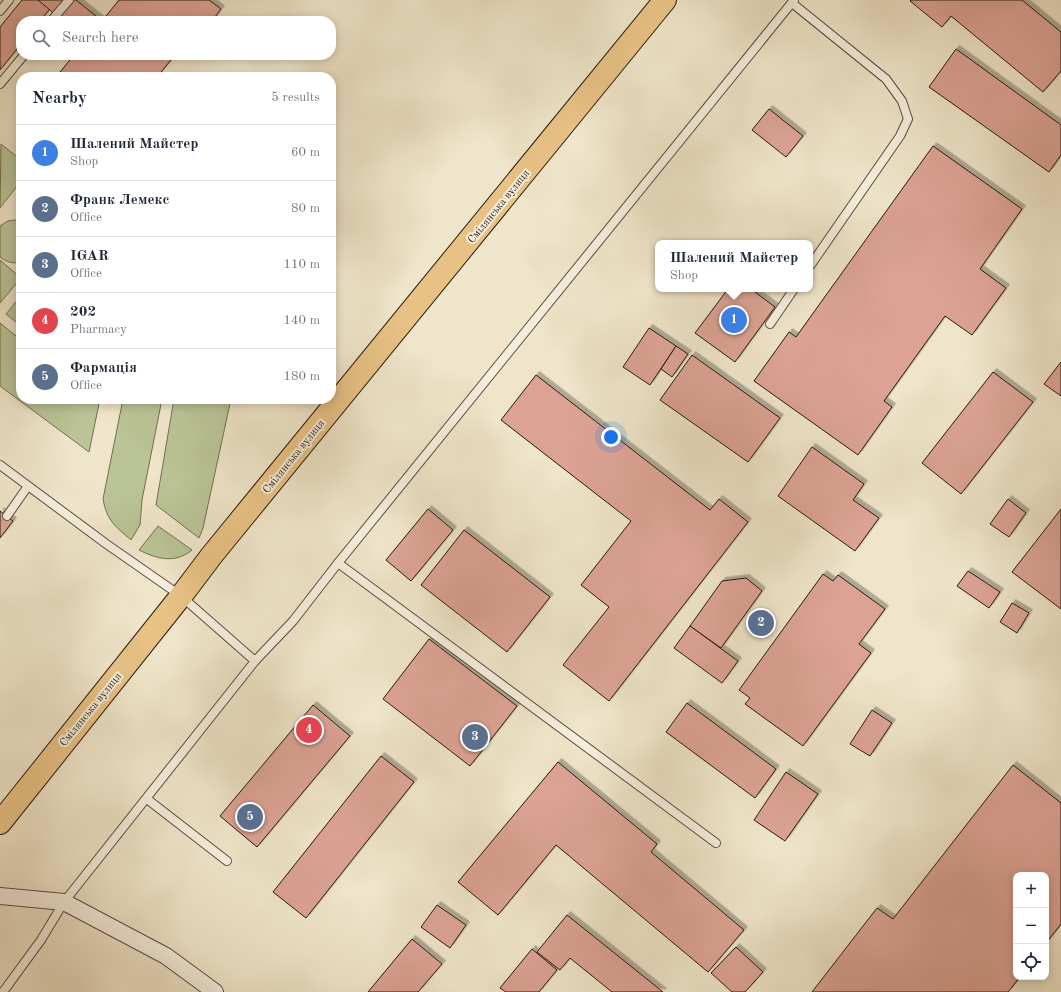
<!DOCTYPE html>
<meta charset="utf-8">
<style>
body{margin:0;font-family:"Old Standard TT",serif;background:#f2f2f3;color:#1f2937}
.controls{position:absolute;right:12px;bottom:12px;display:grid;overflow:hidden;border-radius:8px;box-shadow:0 2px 10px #0003}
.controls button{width:36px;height:36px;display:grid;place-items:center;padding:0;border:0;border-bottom:1px solid #e0e1e3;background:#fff;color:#1f2937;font:20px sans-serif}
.you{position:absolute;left:611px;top:437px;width:14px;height:14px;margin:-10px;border:3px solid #fff;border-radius:50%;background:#1a73e8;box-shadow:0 0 0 6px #1a73e833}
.badge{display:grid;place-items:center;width:26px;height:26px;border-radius:50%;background:#0f766e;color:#fff;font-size:13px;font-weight:700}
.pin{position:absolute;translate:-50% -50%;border:2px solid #fff;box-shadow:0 1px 4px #0006}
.popup{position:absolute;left:655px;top:240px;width:158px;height:52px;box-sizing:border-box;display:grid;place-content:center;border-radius:8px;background:#fff;filter:drop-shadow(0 1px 3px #0005);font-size:13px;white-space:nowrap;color:#747a83}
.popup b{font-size:15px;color:#1f2937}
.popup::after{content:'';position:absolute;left:50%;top:100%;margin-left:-8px;border:8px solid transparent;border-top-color:#fff}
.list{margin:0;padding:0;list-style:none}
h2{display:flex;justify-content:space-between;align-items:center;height:52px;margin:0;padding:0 16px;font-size:17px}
h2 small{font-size:13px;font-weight:400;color:#747a83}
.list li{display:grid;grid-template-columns:26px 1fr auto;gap:12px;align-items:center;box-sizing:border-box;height:56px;padding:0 16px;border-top:1px solid #e0e1e3}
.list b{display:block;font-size:15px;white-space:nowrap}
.list p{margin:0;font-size:13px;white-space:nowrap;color:#747a83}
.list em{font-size:13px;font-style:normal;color:#747a83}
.icon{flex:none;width:22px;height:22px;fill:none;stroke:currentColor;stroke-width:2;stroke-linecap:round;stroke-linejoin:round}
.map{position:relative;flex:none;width:1061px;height:992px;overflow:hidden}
.search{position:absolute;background:#fff;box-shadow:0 2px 10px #0003;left:16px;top:16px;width:320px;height:44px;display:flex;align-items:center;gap:10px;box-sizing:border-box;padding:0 14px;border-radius:16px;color:#747a83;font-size:15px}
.panel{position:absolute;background:#fff;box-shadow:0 2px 10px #0003;left:16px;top:72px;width:320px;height:332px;border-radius:16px}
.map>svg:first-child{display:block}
</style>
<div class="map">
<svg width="1061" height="992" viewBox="0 0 1061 992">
<defs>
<filter id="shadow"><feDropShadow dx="3.5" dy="-3.5" stdDeviation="0" flood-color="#0004"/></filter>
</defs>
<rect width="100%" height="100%" fill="#efe5ca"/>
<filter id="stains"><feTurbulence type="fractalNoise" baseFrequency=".005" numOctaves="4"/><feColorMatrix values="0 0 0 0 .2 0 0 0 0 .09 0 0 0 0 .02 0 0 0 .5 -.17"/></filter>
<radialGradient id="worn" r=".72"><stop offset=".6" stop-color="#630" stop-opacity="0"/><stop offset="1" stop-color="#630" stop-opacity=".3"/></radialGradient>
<g fill="#bac496" stroke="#726f52">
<path d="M 1,144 L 21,160 L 21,181 L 0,208 Z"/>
<path d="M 15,220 L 21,221 L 21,262 C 13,264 6,262 0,257 L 0,226 L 8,221 Z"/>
<path d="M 0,260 L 21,278 L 0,303 Z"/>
<path d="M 21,296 L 21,326 L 6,314 Z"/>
<path d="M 0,323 L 21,340 L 21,399 L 100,399 L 89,452 L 0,386 Z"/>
<path d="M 123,399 L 162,399 L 142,500 L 140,525 L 131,540 C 115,526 107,521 103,499 Z"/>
<path d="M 174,399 L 231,399 L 203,528 L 199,538 L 156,505 Z"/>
<path d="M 158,526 L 192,550 C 175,564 157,559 139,550 Z"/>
</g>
<g fill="#dca395" stroke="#291a0d" filter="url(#shadow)">
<path d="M 22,0 L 57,0 L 40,21 L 21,21 L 21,44 L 0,70 L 0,27 Z"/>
<path d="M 38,0 L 76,0 L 102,21 L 63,21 Z"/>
<path d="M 119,0 L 209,0 L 221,9 L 212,21 L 207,17 L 203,21 L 102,21 Z"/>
<path d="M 911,0 L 1022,0 L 1061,32 L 1061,71 L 1043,92 L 951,16 L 942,27 L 910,1 Z"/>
<path d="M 956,49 L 1061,125 L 1061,155 L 1049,172 L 929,87 Z"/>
<path d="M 74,55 L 175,55 L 157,77 L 56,77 Z"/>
<path d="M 769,109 L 803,136 L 786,157 L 752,130 Z"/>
<path d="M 933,146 L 1022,209 L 980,269 L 1006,288 L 972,335 L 945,316 L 884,401 L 892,407 L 858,455 L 754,381 L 789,332 L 796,337 Z"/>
<path d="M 728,289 L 751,289 L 775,307 L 735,362 L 695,333 Z"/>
<path d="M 649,328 L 676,346 L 650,385 L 623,367 Z"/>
<path d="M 676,346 L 688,354 L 672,377 L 661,369 Z"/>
<path d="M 692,355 L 780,418 L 748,462 L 660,400 Z"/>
<path d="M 1061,362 L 1061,396 L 1044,384 Z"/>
<path d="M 993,372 L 1033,402 L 961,494 L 922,463 Z"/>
<path d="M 536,375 L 710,510 L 719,499 L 748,522 L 609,701 L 563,665 L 609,607 L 581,585 L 631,521 L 501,420 Z"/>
<path d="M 812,447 L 864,484 L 853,500 L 879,518 L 855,551 L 778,496 Z"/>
<path d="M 1008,499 L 1026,513 L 1009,537 L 990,524 Z"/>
<path d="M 428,509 L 453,530 L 411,581 L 386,560 Z"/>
<path d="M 1061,509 L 1061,609 L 1012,572 Z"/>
<path d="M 0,511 L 13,521 L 0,538 Z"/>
<path d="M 464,530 L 550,597 L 507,652 L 421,585 Z"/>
<path d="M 968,571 L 1000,592 L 989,608 L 957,586 Z"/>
<path d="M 823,574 L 833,581 L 838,575 L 885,609 L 859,644 L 871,653 L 803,746 L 745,704 L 750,698 L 739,690 Z"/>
<path d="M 746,578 L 762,591 L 721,648 L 690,626 L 722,581 Z"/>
<path d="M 1012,603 L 1029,613 L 1017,633 L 1000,622 Z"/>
<path d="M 690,626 L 738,661 L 722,683 L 674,648 Z"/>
<path d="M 429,639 L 517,706 L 470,766 L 383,699 Z"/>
<path d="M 687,703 L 776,769 L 755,798 L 666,732 Z"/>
<path d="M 313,705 L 350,736 L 257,847 L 220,816 Z"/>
<path d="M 872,710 L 892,723 L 870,756 L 850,744 Z"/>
<path d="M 381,756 L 414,782 L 306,918 L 273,892 Z"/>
<path d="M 558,762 L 657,844 L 651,852 L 744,930 L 708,972 L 556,845 L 498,915 L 458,882 Z"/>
<path d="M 1013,765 L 1061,803 L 1061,924 L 1046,943 L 1046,875 L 1016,875 L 1016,977 L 1020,977 L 1008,992 L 812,992 L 877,908 L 893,919 Z"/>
<path d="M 786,772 L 818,794 L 785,841 L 754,820 Z"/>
<path d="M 437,905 L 466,925 L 450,948 L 421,927 Z"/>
<path d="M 567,915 L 663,992 L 612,992 L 570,958 L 560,970 L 537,952 Z"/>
<path d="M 412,939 L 442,964 L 418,992 L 368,992 Z"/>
<path d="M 736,947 L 763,972 L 745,992 L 732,992 L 711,973 Z"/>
<path d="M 532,949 L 557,970 L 539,992 L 506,992 L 500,988 Z"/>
</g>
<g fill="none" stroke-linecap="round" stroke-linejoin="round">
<defs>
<g id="service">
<path d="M 792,3 L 886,79 L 902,101 L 908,119 L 900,136 L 810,266"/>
<path d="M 0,11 L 9,0"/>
<path d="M 51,21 L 69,0"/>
<path d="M 0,84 L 24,55"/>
<path d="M 770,324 L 794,289"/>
<path d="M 0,465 L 105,543 L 181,596 L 255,661"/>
<path d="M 7,516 L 28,486"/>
<path d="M 338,563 L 716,843"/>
<path d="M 147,799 L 227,861"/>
<path d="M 3,992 L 41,940 L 64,902 L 255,661 L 293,621 L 338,563 L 794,0"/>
</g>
<path id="minor" d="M 0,896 L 64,902 L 166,956 L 215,992"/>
<path id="primary" d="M 0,823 L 181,596 L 212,555 L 665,0"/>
</defs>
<use href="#service" stroke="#5a4d3c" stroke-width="10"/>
<use href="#minor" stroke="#5a4d3c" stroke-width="18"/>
<use href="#primary" stroke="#291a0d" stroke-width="24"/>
<use href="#service" stroke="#f5eedd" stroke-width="8"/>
<use href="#minor" stroke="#f5eedd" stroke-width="16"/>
<use href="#primary" stroke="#e8c285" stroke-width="22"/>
</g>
<g text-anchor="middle" stroke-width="4" stroke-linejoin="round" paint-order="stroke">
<g font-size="11" fill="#291a0d" stroke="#f5eedd">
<text transform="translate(498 206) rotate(-51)" y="4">Смілянська вулиця</text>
<text transform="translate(293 456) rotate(-51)" y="4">Смілянська вулиця</text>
<text transform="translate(90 709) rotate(-51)" y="4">Смілянська вулиця</text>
</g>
</g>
<rect width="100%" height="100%" filter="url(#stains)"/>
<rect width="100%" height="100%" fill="url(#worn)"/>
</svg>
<div class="controls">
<button>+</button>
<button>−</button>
<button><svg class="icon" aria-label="locate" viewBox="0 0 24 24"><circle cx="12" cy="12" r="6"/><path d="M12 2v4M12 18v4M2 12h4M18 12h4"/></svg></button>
</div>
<div class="you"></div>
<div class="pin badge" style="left:734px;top:320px;background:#3f7fe0">1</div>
<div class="popup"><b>Шалений Майстер</b>Shop</div>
<div class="pin badge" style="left:761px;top:623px;background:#5c6f8a">2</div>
<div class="pin badge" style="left:475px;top:737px;background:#5c6f8a">3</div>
<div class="pin badge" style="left:309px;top:730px;background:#e0444e">4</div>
<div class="pin badge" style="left:250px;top:817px;background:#5c6f8a">5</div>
<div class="search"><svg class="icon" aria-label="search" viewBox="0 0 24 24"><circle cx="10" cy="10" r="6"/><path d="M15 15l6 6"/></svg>Search here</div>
<section class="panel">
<h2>Nearby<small>5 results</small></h2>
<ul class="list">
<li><span class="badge" style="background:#3f7fe0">1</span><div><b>Шалений Майстер</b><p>Shop</p></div><em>60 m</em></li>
<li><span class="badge" style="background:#5c6f8a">2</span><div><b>Франк Лемекс</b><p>Office</p></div><em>80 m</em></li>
<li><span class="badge" style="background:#5c6f8a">3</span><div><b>IGAR</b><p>Office</p></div><em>110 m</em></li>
<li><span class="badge" style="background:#e0444e">4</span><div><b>202</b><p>Pharmacy</p></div><em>140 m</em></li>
<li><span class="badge" style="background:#5c6f8a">5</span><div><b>Фармація</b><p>Office</p></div><em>180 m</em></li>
</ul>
</section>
</div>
